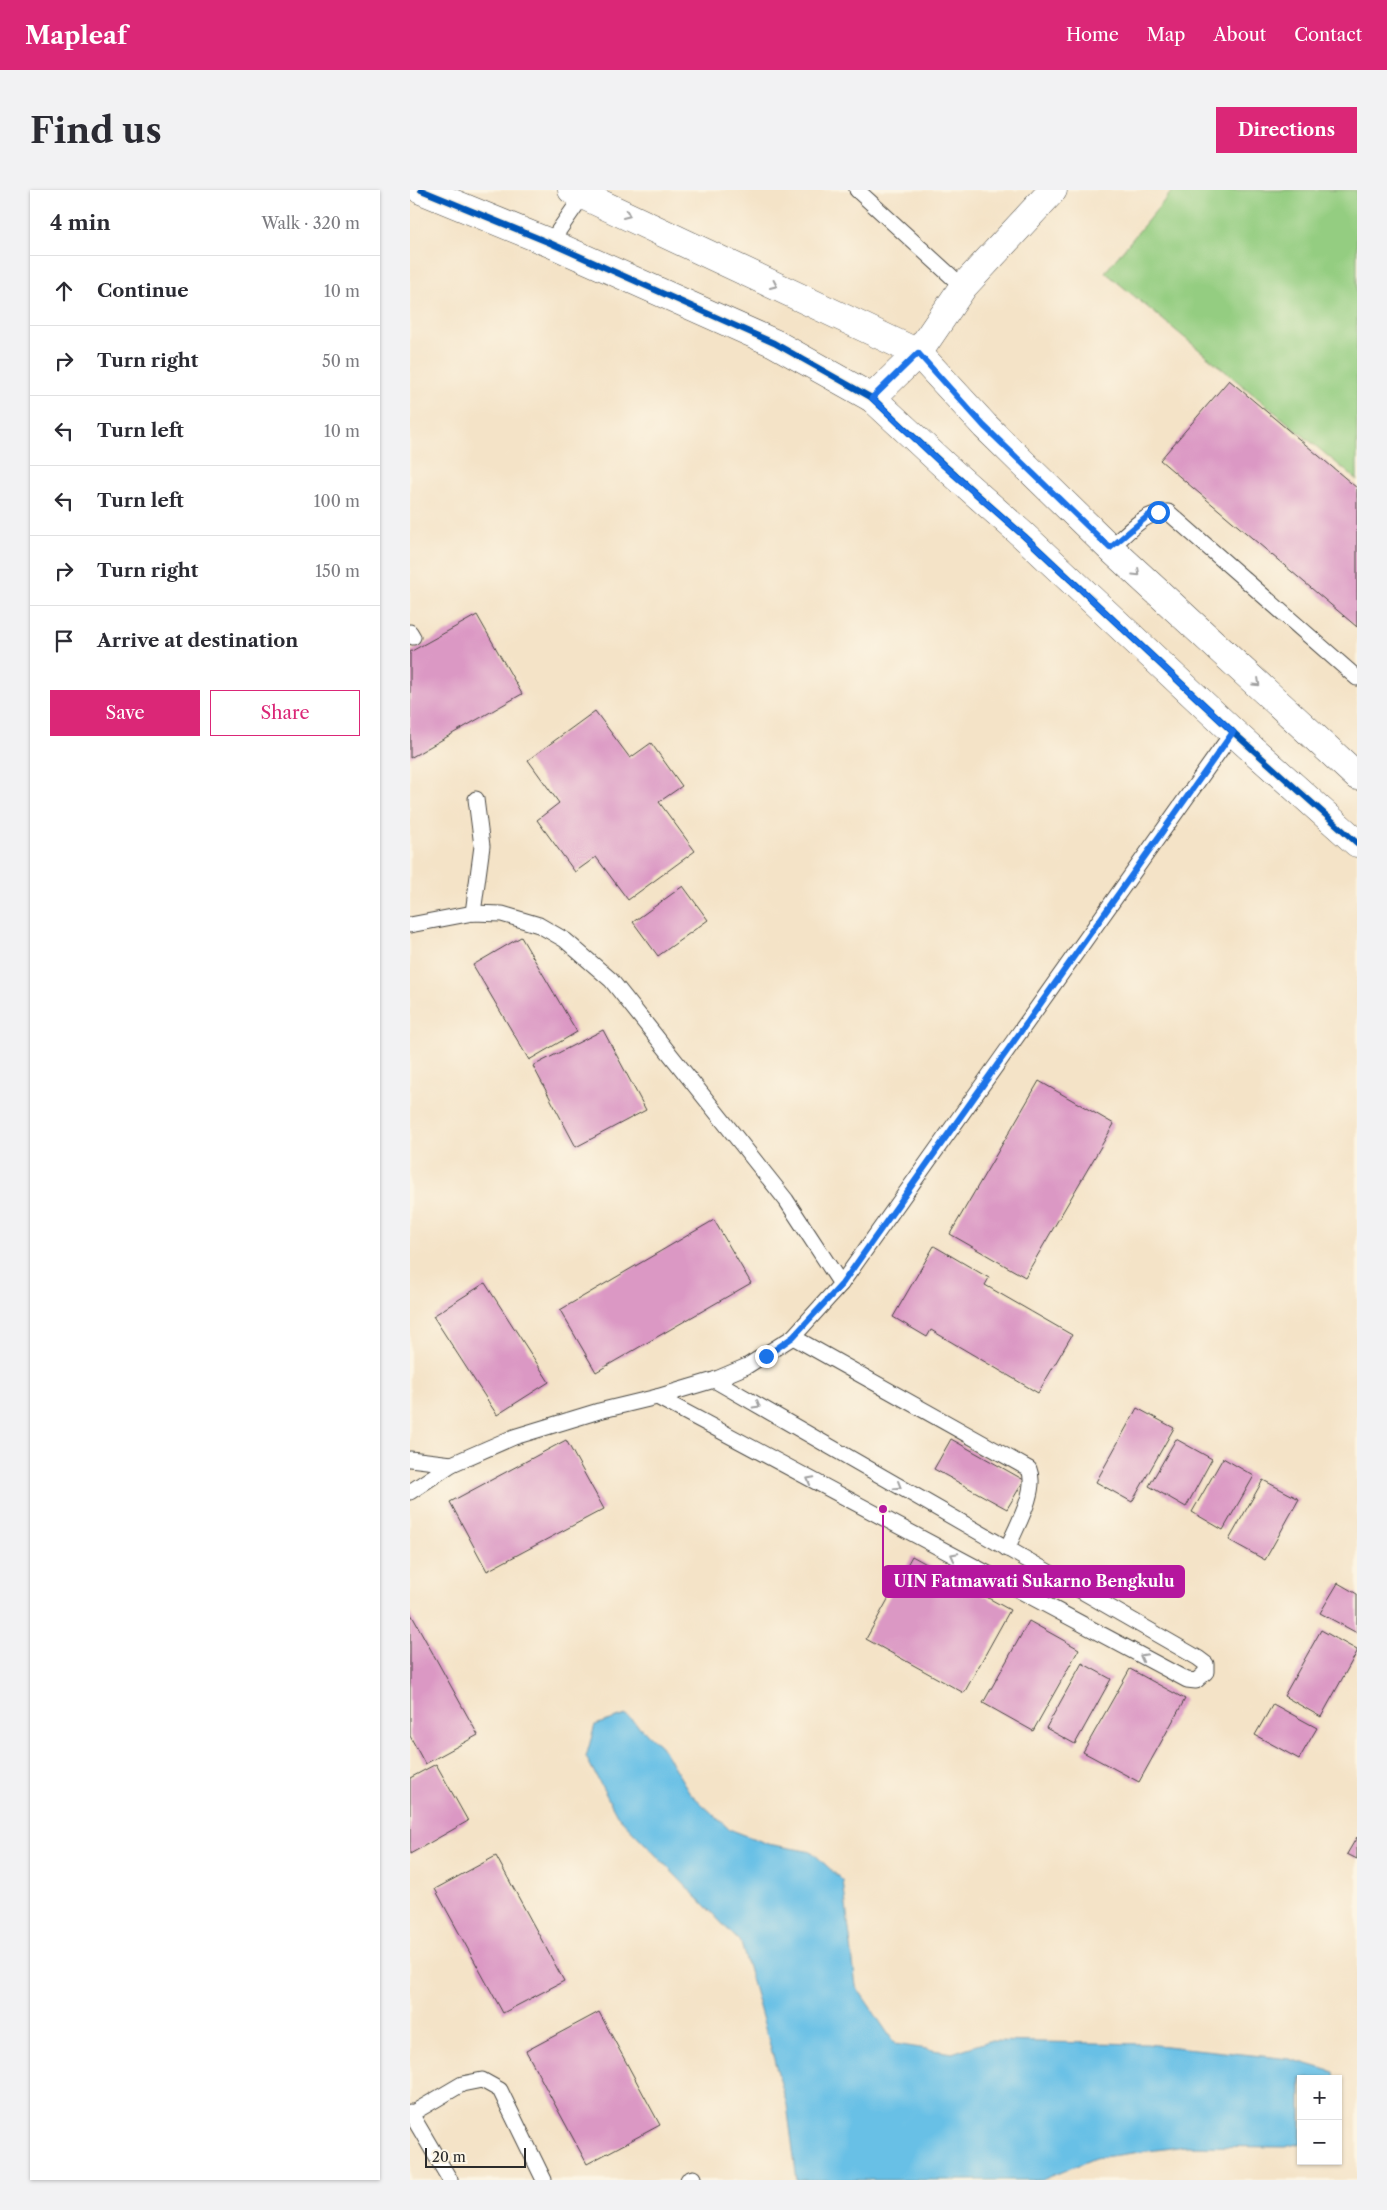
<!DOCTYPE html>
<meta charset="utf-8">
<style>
body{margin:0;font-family:"Libre Caslon Text",serif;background:#f2f2f3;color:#2b2b33}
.controls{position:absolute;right:15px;bottom:15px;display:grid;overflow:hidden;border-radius:0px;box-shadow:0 1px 4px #0004}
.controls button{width:45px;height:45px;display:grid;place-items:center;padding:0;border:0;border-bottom:1px solid #e1e1e2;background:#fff;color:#2b2b33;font:25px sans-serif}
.scale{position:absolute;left:15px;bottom:12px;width:101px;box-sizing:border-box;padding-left:5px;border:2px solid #2b2b2b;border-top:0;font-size:14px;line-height:18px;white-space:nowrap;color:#2b2b2b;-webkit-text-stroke:4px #fcf5e5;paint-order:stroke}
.stop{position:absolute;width:15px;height:15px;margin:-11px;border:4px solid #1a73e8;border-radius:50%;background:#fff}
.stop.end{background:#1a73e8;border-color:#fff;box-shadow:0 1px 5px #0008}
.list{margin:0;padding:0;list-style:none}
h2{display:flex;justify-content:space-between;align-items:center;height:65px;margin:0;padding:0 20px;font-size:21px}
h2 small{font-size:16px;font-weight:400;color:#7c7c81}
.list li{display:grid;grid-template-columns:32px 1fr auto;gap:15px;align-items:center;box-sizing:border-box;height:70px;padding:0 20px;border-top:1px solid #e1e1e2}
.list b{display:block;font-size:19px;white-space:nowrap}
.list em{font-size:16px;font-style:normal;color:#7c7c81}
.actions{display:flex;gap:10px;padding:15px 20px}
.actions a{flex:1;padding:11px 0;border:1px solid #db2777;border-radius:0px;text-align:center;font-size:18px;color:#db2777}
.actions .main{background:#db2777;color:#fff}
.icon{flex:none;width:28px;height:28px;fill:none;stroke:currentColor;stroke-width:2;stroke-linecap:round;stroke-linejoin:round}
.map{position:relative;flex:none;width:947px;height:1990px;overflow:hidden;border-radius:0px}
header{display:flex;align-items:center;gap:30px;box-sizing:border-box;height:70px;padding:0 25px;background:#db2777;color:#fff}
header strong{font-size:24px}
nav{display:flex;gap:28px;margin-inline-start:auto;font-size:18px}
.intro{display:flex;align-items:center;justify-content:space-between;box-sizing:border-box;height:120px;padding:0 30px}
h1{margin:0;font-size:35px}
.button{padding:12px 22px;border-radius:0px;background:#db2777;color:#fff;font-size:18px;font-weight:700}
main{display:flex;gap:30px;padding:0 30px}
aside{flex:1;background:#fff;border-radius:0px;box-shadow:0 1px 4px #0004}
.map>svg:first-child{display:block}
</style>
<header>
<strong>Mapleaf</strong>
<nav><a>Home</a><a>Map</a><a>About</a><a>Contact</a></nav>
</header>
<div class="intro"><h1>Find us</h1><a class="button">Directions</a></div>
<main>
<aside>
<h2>4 min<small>Walk · 320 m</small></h2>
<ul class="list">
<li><svg class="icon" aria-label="ahead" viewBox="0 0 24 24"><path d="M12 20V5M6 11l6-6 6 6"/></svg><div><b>Continue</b></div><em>10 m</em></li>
<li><svg class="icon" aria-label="right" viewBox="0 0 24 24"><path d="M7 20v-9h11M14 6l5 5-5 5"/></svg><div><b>Turn right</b></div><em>50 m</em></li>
<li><svg class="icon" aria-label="left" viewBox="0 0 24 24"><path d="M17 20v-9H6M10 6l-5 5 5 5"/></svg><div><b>Turn left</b></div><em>10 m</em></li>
<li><svg class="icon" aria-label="left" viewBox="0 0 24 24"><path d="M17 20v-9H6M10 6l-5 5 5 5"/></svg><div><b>Turn left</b></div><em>100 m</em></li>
<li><svg class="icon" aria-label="right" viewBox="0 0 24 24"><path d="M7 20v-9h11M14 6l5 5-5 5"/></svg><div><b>Turn right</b></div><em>150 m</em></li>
<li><svg class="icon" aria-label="arrive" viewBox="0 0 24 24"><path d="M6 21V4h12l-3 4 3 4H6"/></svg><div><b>Arrive at destination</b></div></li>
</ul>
<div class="actions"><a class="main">Save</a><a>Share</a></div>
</aside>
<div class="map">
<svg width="947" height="1990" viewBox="0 0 947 1990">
<rect width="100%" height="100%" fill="#fcf5e5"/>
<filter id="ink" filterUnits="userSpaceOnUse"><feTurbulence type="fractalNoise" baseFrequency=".02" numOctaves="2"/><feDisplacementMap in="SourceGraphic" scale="10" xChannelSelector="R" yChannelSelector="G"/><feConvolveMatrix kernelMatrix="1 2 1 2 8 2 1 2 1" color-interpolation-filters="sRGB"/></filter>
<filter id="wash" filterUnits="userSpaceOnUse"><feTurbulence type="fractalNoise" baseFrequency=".0096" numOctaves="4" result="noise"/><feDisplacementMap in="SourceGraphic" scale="20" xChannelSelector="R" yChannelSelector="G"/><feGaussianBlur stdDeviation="1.12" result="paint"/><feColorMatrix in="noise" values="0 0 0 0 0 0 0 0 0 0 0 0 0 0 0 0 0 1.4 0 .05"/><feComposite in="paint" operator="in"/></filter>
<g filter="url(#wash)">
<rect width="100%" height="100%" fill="#f4e3c7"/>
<path fill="#94cd81" stroke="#607c56" d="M 763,0 L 947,0 L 947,290 L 695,82 Z"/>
<path fill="#68c0e6" stroke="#4a7688" d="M 216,1525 L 251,1556 L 280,1603 L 319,1639 L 358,1654 L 402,1662 L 433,1691 L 446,1796 L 485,1854 L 542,1863 L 579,1851 L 737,1854 L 880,1869 L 924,1882 L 925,1889 L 891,1889 L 891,1953 L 875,1957 L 776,1956 L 685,1968 L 632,1990 L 387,1990 L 377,1915 L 331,1753 L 207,1625 L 176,1567 L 185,1535 Z"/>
<g id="blocks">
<g fill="#db98c4">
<path d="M 819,190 L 947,298 L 947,437 L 750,270 Z"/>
<path d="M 67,425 L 112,504 L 0,568 L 0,462 Z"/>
<path d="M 185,521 L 220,568 L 241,553 L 272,596 L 249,612 L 285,661 L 218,710 L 186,667 L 165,682 L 127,630 L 149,613 L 118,570 Z"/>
<path d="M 273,696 L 298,730 L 248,766 L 223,732 Z"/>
<path d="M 111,747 L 167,842 L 119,870 L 63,775 Z"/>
<path d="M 193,840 L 236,920 L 166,957 L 123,876 Z"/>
<path d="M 629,891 L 704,934 L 615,1087 L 540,1044 Z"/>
<path d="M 304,1030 L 341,1093 L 186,1182 L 150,1120 Z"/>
<path d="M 524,1056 L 579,1088 L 575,1095 L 662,1145 L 628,1203 L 521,1140 L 517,1147 L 483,1127 Z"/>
<path d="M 75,1093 L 139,1192 L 87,1225 L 23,1126 Z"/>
<path d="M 727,1218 L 764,1238 L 722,1312 L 686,1292 Z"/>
<path d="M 541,1249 L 614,1290 L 597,1319 L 524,1279 Z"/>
<path d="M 766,1249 L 802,1269 L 776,1317 L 739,1296 Z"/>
<path d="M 156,1250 L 194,1319 L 77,1381 L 40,1312 Z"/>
<path d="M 813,1268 L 844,1286 L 813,1340 L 782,1322 Z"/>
<path d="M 853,1290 L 889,1309 L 855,1370 L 819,1350 Z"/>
<path d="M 502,1366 L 600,1420 L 554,1503 L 456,1449 Z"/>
<path d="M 928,1393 L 947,1404 L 947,1443 L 910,1423 Z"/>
<path d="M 0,1422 L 68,1545 L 15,1574 L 0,1546 Z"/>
<path d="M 619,1431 L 669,1459 L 623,1541 L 573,1513 Z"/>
<path d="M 911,1440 L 947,1460 L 947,1462 L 911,1527 L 874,1506 Z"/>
<path d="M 672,1473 L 701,1489 L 665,1554 L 636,1538 Z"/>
<path d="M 720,1479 L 775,1509 L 729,1592 L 673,1562 Z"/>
<path d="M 863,1514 L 907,1538 L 889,1569 L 845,1545 Z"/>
<path d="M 26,1574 L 58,1631 L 0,1664 L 0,1588 Z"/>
<path d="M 947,1647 L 947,1669 L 937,1664 Z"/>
<path d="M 86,1666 L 154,1791 L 93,1823 L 25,1699 Z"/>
<path d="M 189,1822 L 250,1935 L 177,1974 L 116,1861 Z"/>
</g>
</g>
</g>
<g filter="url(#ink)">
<use href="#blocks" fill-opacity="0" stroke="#494742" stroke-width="1"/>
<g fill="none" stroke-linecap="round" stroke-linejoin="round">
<defs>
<g id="lane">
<path d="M 447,0 L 553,97"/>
<path d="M 140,53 L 176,1"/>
<path d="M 700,358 C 717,344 734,321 758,322 L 947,488"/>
<path d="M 0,442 L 3,447"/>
<path d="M 63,723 L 72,656 L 66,609"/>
<path d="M 0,735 L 63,723 L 92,724 L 129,735 L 155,750 L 201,790 L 376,1010 L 431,1094 L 383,1147 L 337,1176 L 304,1190 L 247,1207 L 189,1221 L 104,1247 L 42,1274 L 0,1302"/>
<path d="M 431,1094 L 823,542"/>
<path d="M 383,1147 L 619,1279 C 628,1301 606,1337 597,1359"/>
<path d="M 247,1207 L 777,1490 L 786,1491 L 796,1482 L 796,1474 L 788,1468 L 304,1190"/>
<path d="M 0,1269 L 42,1274"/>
<path d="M 0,1922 L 40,1990"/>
<path d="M 1,1924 L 52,1894 L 72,1890 L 90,1900 L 134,1990"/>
<path d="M 278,1990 L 283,1988"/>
</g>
<g id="street">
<path d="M 11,0 L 140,53 L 364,153 L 462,208 L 534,275 L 614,346 L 823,542 L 947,653"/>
<path d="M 162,0 L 508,163 L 575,236 L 700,358 L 947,586"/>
<path d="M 462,208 L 508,163 L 553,97 L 643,0"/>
</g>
</defs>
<use href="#lane" stroke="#494742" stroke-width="17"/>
<use href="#street" stroke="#494742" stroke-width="29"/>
<use href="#lane" stroke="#fff" stroke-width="15"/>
<use href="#street" stroke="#fff" stroke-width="28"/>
<defs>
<path id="cycleway" d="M 11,0 L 140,53 L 364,153 L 462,208 L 534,275 L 614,346 L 823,542 L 947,653"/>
</defs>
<use href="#cycleway" stroke="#fcf5e5" stroke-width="9"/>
<use href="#cycleway" stroke="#0057b8" stroke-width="6"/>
</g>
<defs><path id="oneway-chevron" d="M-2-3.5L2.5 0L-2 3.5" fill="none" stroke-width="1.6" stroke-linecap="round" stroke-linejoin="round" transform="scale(1.25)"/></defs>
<g stroke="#a0a0a0">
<use href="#oneway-chevron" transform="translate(217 25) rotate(25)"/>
<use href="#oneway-chevron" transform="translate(364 95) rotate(25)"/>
<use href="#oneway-chevron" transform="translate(727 383) rotate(43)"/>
<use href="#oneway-chevron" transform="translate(847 493) rotate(43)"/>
<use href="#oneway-chevron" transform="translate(347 1215) rotate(30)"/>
<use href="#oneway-chevron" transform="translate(400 1290) rotate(-152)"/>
<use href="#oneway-chevron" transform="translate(488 1296) rotate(30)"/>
<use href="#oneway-chevron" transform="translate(544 1366) rotate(-152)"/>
<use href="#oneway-chevron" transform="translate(733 1467) rotate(-152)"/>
</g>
</g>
<g fill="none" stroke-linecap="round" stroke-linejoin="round" filter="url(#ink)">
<path stroke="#1a73e8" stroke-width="6" d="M 356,1166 L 383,1147 L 432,1094 L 823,542 L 614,346 L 534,276 L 462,208 L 508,163 L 574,236 L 700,358 L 739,325 L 748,322"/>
</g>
<path fill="none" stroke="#b5179e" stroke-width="2" d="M473 1319L473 1391"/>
<circle fill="#b5179e" stroke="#fcf5e5" stroke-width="2" cx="473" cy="1319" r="5"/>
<rect fill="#b5179e" stroke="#b5179e" stroke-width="2" x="473" y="1376" width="301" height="31" rx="5"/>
<g font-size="16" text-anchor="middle" font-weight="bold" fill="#fff">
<text x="624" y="1397">UIN Fatmawati Sukarno Bengkulu</text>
</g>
</svg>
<div class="controls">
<button>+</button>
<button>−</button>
</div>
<div class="scale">20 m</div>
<div class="stop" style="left:748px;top:322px"></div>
<div class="stop end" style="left:356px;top:1166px"></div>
</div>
</main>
